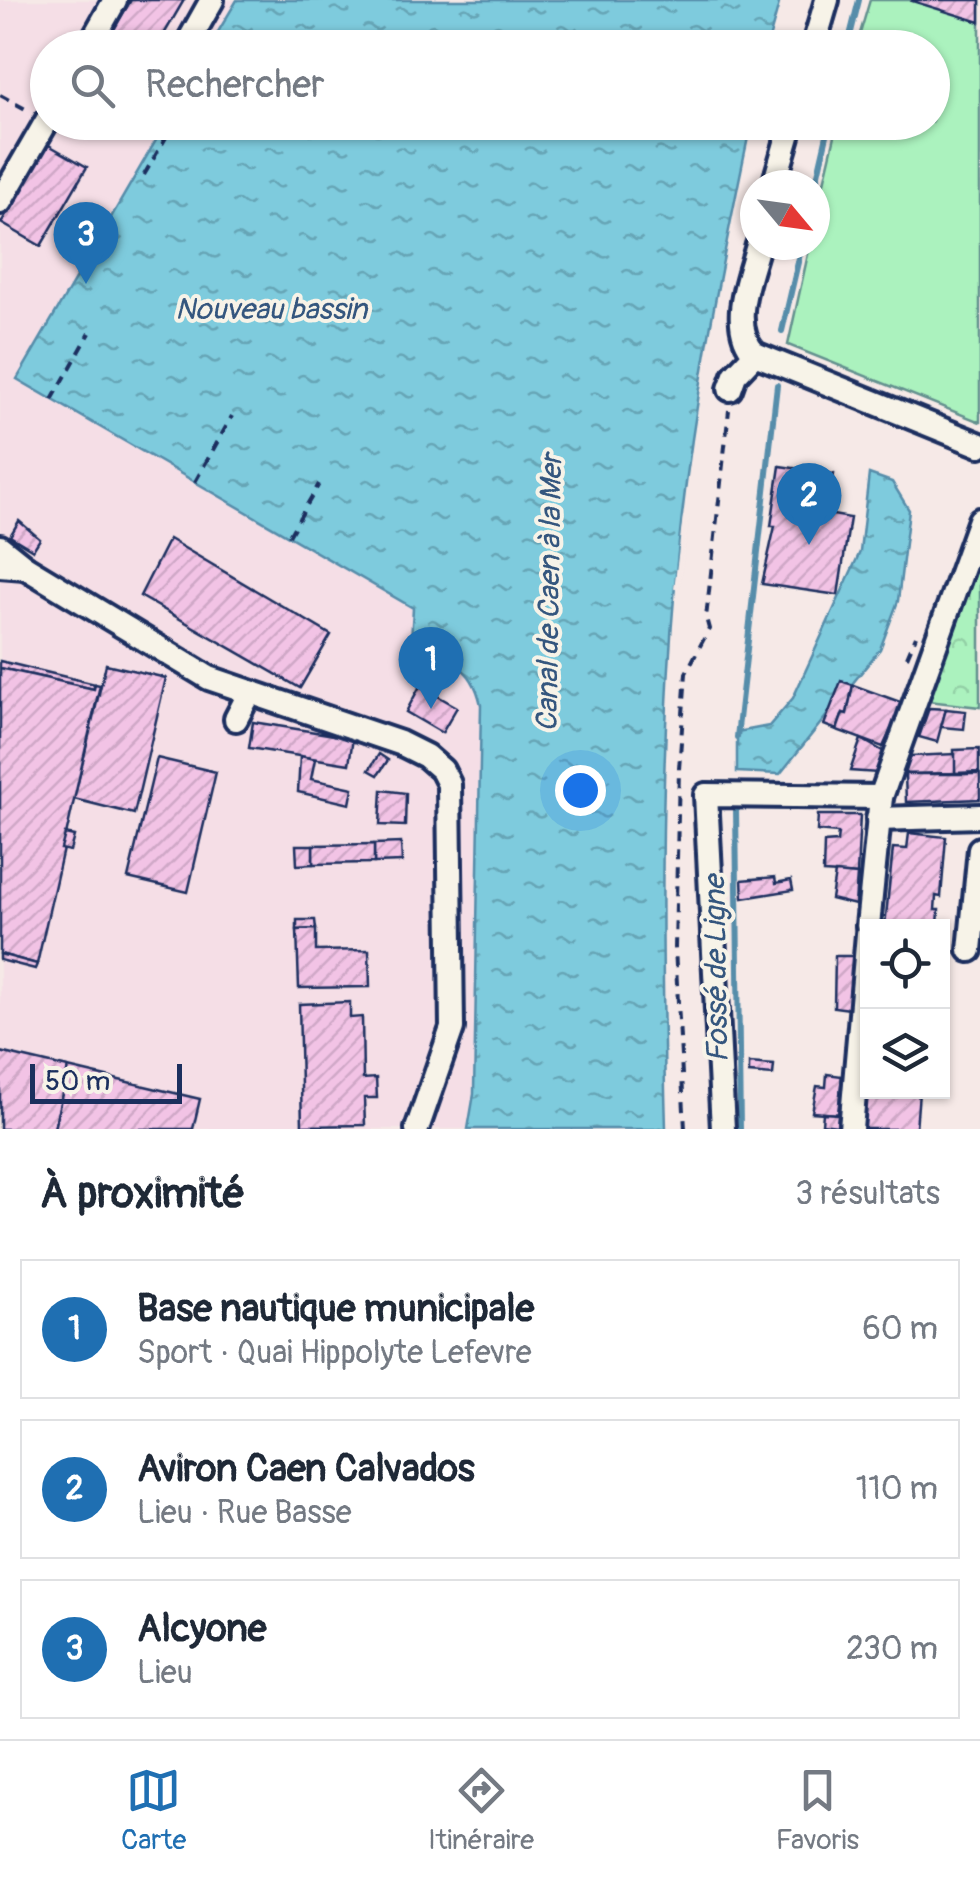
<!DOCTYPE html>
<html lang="fr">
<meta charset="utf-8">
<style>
body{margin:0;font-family:Pangolin,sans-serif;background:#f2f2f3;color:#1f2937}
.controls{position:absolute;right:30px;bottom:30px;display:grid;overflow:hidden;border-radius:0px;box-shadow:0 2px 8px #0004}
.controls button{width:90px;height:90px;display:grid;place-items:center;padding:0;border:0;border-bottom:2px solid #e0e1e3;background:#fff;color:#1f2937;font:50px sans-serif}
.compass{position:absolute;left:740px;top:170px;width:90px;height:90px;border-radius:50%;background:#fff;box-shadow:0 2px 8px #0004;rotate:119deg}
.scale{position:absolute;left:30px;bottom:25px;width:152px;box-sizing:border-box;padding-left:10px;border:5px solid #1b2f5e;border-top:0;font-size:28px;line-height:35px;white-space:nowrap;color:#1b2f5e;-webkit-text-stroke:8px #f7f3e8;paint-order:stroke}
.you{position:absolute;left:580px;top:790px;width:35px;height:35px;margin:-25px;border:8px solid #fff;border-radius:50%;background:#1a73e8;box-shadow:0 0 0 15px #1a73e833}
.badge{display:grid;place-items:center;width:65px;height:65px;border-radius:50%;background:#1f6fb2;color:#fff;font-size:32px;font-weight:700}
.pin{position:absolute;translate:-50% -82px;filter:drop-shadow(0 2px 5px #0008)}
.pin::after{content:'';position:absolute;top:52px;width:35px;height:30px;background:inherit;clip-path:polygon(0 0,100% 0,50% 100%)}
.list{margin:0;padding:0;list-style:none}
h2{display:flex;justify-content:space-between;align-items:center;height:130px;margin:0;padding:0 40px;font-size:42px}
h2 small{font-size:32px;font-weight:400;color:#747a83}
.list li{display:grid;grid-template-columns:65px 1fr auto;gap:30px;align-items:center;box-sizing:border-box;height:140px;margin:0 20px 20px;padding:0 20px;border:2px solid #e0e1e3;border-radius:0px}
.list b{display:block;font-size:38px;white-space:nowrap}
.list p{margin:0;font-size:32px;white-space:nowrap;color:#747a83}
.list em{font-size:32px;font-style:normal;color:#747a83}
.icon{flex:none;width:55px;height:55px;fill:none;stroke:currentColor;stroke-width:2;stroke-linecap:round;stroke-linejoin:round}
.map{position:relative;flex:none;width:980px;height:1129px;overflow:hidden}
.search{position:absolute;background:#fff;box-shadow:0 2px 8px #0004;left:30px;right:30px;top:30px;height:110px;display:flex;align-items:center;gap:25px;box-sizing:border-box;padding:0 35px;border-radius:55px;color:#747a83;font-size:38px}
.sheet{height:610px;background:#fff}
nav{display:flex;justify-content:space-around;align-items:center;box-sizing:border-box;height:140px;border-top:2px solid #e0e1e3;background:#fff;font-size:28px;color:#747a83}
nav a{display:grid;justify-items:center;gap:5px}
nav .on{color:#1f6fb2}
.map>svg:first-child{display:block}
</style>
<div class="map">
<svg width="980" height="1129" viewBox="0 0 980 1129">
<defs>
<pattern id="park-crowns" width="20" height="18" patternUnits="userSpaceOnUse" patternTransform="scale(2.5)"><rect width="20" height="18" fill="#abf2be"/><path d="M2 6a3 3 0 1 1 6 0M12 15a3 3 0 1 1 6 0" fill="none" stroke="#93d0a6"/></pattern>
<pattern id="water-ripples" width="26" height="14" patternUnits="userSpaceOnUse" patternTransform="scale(2.5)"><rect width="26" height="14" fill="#7ecbdd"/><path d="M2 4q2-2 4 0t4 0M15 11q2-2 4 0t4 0" fill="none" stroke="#66a5b6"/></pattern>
<pattern id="building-hatch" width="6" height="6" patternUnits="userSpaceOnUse" patternTransform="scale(2.5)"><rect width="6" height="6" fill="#f2c3e5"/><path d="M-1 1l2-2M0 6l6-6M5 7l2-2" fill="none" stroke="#cfa8c7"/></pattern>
</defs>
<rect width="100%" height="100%" fill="#f6e9e7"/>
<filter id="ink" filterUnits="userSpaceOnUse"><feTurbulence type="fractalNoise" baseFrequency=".01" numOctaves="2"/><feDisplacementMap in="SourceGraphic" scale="20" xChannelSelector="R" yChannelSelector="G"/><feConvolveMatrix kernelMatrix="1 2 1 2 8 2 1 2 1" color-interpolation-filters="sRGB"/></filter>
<g filter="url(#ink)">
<path fill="#f5dee6" d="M 0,0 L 538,0 L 525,47 L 48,48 L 48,122 L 504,123 L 410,657 L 445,658 L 468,670 L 481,704 L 474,1094 L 468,1129 L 0,1129 Z"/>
<path fill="url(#park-crowns)" stroke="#63908e" stroke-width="2.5" d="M 980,561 L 980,707 L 928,701 Z"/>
<path fill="#abf2be" stroke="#63908e" stroke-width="2.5" d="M 870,0 L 980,0 L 980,422 L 788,345 L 810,245 L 815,245 L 815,221 L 838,123 L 932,122 L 932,48 L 856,47 Z"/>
<g fill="url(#water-ripples)" stroke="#568daa" stroke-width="2.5">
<path d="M 237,0 L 780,0 L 767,47 L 209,47 Z"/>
<path d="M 166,123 L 751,123 C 719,275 688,429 675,585 C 659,766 661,948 666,1129 L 468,1129 L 474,1094 L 481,705 C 472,663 449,658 410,657 L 413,608 L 17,379 Z"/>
<path d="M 869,474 L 892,482 L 909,510 L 898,601 L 880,649 L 780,774 L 737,772 L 737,732 L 769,726 L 793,698 L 860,552 Z"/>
</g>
<path fill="#f6e9e7" d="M 683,516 L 689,516 L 679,589 L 674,589 Z"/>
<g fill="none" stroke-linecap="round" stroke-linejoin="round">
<g stroke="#568daa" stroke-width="6">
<path d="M 847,48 L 859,0"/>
<path d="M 815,187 L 830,122"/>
<path d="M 782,331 L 802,245"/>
<path d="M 737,737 L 777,385"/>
<path d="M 736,808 L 740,1129"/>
</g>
</g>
<g fill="url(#building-hatch)" stroke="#1b2f5e" stroke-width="2.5">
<path d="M 131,0 L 184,0 L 156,48 L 143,48 L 113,30 Z"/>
<path d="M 980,0 L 980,22 L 912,1 L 913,0 Z"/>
<path d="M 47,144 L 87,167 L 41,246 L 1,223 Z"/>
<path d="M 780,466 L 834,474 L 827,514 L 850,518 L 838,595 L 762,584 L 775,526 L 771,526 Z"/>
<path d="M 19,521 L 40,539 L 33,550 L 10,536 Z"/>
<path d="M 169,539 L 331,635 L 300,688 L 140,596 Z"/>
<path d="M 0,661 L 95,684 L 94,689 L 0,668 Z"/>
<path d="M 106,664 L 166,678 L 134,814 L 74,799 Z"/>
<path d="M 0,668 L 94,689 L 95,684 L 100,685 L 37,964 L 0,954 Z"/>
<path d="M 841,681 L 853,685 L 847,714 L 843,713 L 837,730 L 824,725 Z"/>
<path d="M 853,685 L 903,703 L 883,747 L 837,730 L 843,713 L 847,714 Z"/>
<path d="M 420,686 L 457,707 L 442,733 L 406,712 Z"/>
<path d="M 929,708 L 946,709 L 937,742 L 919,737 Z"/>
<path d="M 946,709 L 966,711 L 964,729 L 941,727 Z"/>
<path d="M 253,722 L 353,738 L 349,764 L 249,748 Z"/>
<path d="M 861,739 L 886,753 L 878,773 L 850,771 Z"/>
<path d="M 979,749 L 979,772 L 955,773 L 954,750 Z"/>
<path d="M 379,754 L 388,760 L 378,775 L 369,770 Z"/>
<path d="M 955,754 L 955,773 L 905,774 L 911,756 Z"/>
<path d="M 300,756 L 315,759 L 311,779 L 353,788 L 350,804 L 298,792 Z"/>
<path d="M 157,758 L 216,772 L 188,892 L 128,878 Z"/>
<path d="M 905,774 L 980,774 L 980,799 L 906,802 Z"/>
<path d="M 382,790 L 406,793 L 405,826 L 380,825 Z"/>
<path d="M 818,815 L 860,815 L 857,875 L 823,873 L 824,843 L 837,842 L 838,833 L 817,831 Z"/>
<path d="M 909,833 L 946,837 L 941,897 L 936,896 L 935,910 L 939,910 L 938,926 L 885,926 L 893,848 L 907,849 Z"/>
<path d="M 65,834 L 74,836 L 70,851 L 61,849 Z"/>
<path d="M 401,843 L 402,862 L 374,863 L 374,844 Z"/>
<path d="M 374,844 L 374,863 L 313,864 L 313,845 Z"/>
<path d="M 296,845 L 313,845 L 313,864 L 297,865 Z"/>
<path d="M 835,873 L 857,875 L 855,905 L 831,899 Z"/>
<path d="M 775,877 L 776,883 L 791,880 L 793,890 L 743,898 L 742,880 Z"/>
<path d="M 297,920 L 315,920 L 316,929 L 297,930 Z"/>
<path d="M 316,929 L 316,951 L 369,950 L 370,987 L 299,988 L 297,930 Z"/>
<path d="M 0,954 L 37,964 L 35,969 L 0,960 Z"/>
<path d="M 835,956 L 853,956 L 850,1009 L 834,1007 Z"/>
<path d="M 350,1002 L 350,1018 L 362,1017 L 363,1079 L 376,1078 L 377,1098 L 364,1098 L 365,1125 L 302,1126 L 299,1004 Z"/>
<path d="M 0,1052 L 68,1068 L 54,1129 L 0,1129 Z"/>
<path d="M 749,1063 L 774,1065 L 773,1075 L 749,1073 Z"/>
<path d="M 68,1068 L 200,1099 L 193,1129 L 54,1129 Z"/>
<path d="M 827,1074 L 842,1076 L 838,1114 L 812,1112 L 817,1086 L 826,1087 Z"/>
<path d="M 868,1087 L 868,1092 L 919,1092 L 916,1129 L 864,1129 Z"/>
<path d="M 823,1113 L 838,1114 L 837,1126 L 822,1124 Z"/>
</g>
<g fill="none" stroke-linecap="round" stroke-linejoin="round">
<defs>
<g id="minor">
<path d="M 88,48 L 115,0"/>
<path d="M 185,48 L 212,0"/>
<path d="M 813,48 L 827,0"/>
<path d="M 774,185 L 792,122"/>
<path d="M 0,202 L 48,119"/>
<path d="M 758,245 C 749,279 728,325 755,354 L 980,445"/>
<path d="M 730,389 L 735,375 L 755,354"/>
<path d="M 0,547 L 25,567 L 0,565"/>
<path d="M 25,567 L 209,678 L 400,743 L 426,756 L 442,770 L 449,784 L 452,1028 L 417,1129"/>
<path d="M 236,719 L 249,694"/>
<path d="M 878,819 L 980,816"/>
<path d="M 868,926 L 881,797 L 980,520"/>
<path d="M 970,950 L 980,849"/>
<path d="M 723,1129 L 706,795 L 881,797"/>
<path d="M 851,1129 L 868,934"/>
</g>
</defs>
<use href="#minor" stroke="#1b2f5e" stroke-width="30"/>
<g stroke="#1b2f5e" stroke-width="4" stroke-dasharray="10 8" stroke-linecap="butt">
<path d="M 0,95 L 29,111"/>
<path d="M 144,175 L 175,122"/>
<path d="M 747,228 L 755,194"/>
<path d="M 52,400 L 90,333"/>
<path d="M 195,482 L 232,416"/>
<path d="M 289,536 L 319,484"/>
<path d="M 907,657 L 916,636"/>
<path d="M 685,1129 L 675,948 L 679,769 L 686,673 L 709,629 L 706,618 L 729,410"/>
</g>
<use href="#minor" stroke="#f7f3e8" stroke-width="22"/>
</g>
</g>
<g text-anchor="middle" stroke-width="8" stroke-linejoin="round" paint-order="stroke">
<g font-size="30" font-style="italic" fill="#34567e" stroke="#f7f3e8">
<text x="271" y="319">Nouveau bassin</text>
<text transform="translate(549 593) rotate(-89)" y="10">Canal de Caen à la Mer</text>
<text transform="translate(716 969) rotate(-91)" y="10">Fossé de Ligne</text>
</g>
</g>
</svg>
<div class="controls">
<button><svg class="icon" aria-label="locate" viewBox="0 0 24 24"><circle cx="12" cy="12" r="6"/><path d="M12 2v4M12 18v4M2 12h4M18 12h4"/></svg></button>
<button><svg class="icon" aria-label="layers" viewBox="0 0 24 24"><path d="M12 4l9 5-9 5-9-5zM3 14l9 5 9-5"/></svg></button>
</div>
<svg class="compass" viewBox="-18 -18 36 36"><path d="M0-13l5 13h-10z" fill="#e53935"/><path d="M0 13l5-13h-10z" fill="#747a83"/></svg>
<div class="scale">50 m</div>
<div class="you"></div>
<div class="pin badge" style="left:431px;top:709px">1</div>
<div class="pin badge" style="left:809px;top:545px">2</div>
<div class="pin badge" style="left:86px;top:284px">3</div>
<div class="search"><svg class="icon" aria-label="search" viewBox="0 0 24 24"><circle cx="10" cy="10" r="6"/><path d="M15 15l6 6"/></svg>Rechercher</div>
</div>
<section class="sheet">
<h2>À proximité<small>3 résultats</small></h2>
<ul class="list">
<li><span class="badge">1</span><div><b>Base nautique municipale</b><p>Sport · Quai Hippolyte Lefevre</p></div><em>60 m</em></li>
<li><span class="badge">2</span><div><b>Aviron Caen Calvados</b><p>Lieu · Rue Basse</p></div><em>110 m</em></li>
<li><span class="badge">3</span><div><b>Alcyone</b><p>Lieu</p></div><em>230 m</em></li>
</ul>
</section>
<nav>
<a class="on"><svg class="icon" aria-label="map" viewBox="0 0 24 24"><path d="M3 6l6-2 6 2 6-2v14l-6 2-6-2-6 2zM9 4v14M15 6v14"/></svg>Carte</a>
<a><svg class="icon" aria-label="directions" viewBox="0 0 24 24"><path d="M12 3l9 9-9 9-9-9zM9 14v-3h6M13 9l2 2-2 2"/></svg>Itinéraire</a>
<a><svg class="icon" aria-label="saved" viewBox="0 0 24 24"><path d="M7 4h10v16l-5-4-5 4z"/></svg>Favoris</a>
</nav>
